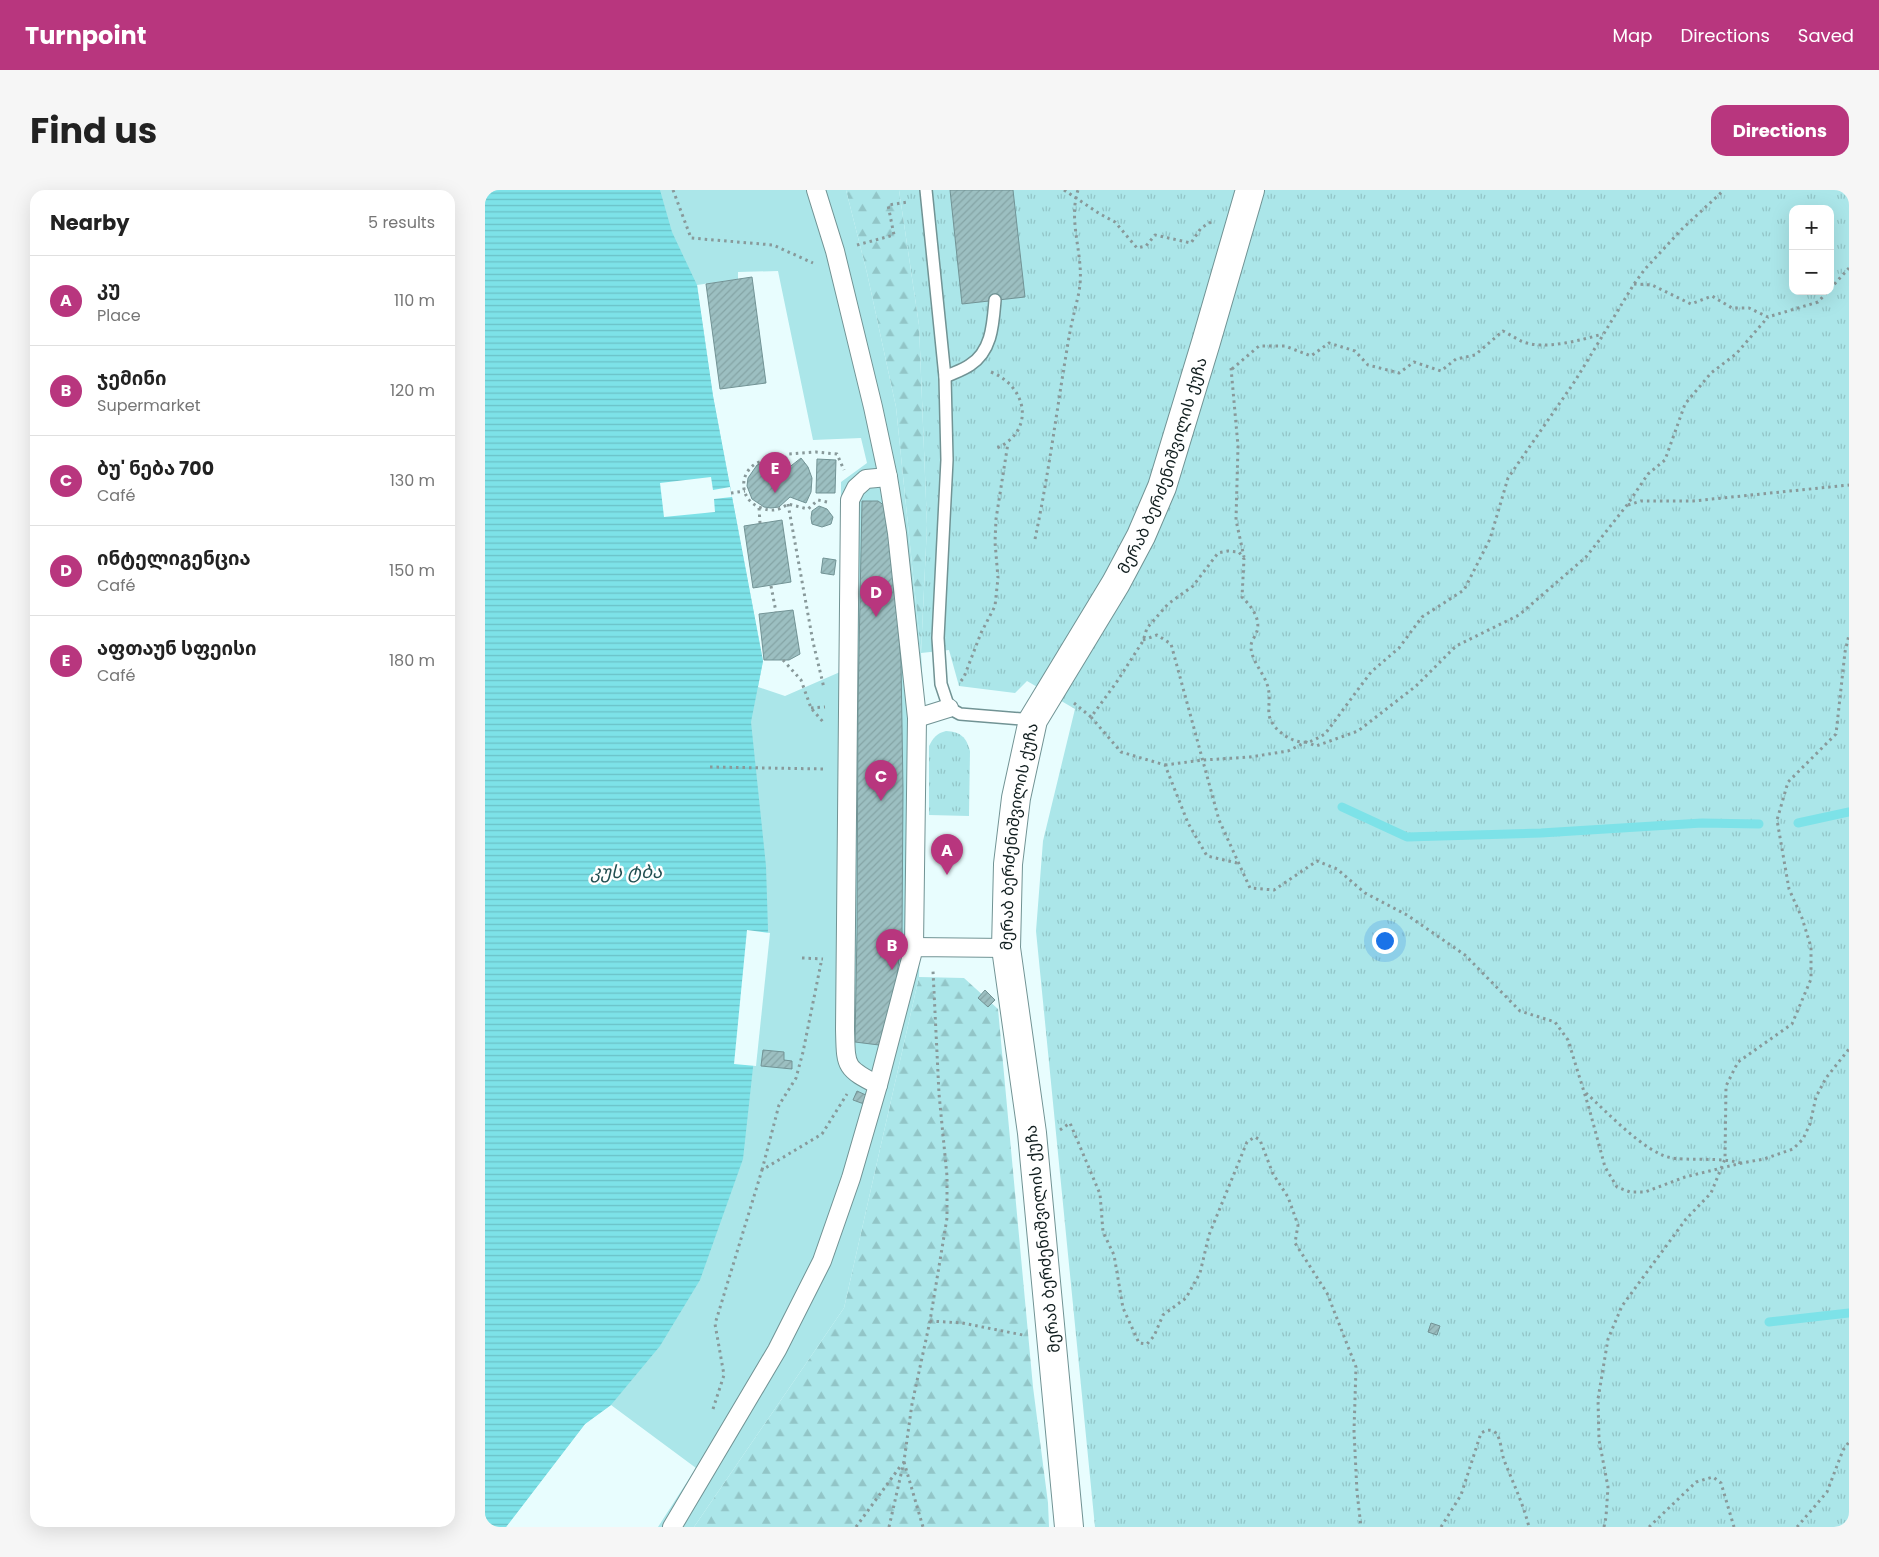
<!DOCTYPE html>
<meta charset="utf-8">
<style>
body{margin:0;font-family:Poppins,"Noto Sans Georgian",sans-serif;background:#f6f6f6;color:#222}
.controls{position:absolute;right:15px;top:15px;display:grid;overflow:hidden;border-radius:10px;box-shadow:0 5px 20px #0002}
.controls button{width:45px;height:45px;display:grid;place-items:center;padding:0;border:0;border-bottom:1px solid #e0e0e0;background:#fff;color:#222;font:25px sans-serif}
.you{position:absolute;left:899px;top:750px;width:18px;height:18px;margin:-12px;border:4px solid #fff;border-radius:50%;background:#1a73e8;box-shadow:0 0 0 8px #1a73e833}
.badge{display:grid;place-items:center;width:32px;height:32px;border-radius:50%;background:#b8367e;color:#fff;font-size:16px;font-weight:700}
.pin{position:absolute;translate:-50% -41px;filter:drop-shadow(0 1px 2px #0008)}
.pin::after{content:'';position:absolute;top:26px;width:18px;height:15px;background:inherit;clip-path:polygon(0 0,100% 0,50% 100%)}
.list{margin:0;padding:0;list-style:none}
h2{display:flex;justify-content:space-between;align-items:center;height:65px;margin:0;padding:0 20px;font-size:21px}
h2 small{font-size:16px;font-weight:400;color:#767676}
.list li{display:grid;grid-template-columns:32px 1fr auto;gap:15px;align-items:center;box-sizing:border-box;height:90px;padding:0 20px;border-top:1px solid #e0e0e0}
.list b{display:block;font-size:19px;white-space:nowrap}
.list p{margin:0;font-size:16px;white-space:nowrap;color:#767676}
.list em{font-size:16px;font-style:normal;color:#767676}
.map{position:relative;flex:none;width:1364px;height:1337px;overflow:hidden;border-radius:15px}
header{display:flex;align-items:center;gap:30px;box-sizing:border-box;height:70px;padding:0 25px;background:#b8367e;color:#fff}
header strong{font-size:24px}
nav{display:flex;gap:28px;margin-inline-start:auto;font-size:18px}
.intro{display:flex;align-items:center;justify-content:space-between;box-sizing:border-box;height:120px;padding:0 30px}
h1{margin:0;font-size:35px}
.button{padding:12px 22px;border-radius:15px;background:#b8367e;color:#fff;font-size:18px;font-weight:700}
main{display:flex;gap:30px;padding:0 30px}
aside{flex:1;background:#fff;border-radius:15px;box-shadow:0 5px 20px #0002}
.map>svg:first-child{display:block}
</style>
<header>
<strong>Turnpoint</strong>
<nav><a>Map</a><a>Directions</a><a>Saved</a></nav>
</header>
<div class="intro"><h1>Find us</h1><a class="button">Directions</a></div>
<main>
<aside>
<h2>Nearby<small>5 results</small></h2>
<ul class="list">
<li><span class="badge">A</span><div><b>კუ</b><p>Place</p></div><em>110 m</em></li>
<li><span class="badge">B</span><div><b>ჯემინი</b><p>Supermarket</p></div><em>120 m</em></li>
<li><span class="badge">C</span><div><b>ბუ' ნება 700</b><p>Café</p></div><em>130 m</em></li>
<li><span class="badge">D</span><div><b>ინტელიგენცია</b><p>Café</p></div><em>150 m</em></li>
<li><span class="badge">E</span><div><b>აფთაუნ სფეისი</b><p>Café</p></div><em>180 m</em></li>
</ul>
</aside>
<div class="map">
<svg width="1364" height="1337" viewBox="0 0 1364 1337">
<defs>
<pattern id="grass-tufts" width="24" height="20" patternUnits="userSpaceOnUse" patternTransform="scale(1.25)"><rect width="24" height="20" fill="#abe6e9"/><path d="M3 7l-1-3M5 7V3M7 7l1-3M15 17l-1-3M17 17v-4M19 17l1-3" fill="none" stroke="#92c5c7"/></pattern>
<pattern id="forest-firs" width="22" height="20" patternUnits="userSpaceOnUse" patternTransform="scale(1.25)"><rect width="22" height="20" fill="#abe6e9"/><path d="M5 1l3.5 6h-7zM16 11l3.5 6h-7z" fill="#92c5c7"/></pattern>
<pattern id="water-rules" width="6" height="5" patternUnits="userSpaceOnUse" patternTransform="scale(1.25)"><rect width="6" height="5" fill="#7de2e8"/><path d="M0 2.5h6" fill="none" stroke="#6bc1c7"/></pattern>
<pattern id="building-hatch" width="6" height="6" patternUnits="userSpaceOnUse" patternTransform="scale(1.25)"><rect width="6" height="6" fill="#9cbfc1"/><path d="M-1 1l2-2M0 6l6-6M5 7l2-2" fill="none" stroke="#85a4a5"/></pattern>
</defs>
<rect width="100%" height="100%" fill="#e8fdfe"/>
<g fill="url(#grass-tufts)" fill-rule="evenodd">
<path d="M 414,0 L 1364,0 L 1364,1337 L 610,1337 L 551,741 L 558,651 L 590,519 L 542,491 L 530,503 L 474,496 L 464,460 L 436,463 L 442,335 L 434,135 ZM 1308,19 L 1345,19 L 1345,101 L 1308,101 Z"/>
<path d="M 461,541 C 476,542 481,547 485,561 L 484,626 L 444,625 L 444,556 C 448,548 452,543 461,541 Z"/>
</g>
<g fill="url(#forest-firs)">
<path d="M 361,0 L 414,0 L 434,135 L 442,335 L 436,463 L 411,217 L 382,83 Z"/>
<path d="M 434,787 L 479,788 L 513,819 L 548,1197 L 563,1313 L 564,1337 L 209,1337 L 359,1118 Z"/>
</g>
<path fill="#abe6e9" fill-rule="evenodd" d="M 0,0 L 361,0 L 382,83 L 411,217 L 436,463 L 440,533 L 434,787 L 359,1118 L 209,1337 L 173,1337 L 211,1278 L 126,1215 L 100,1234 L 21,1337 L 0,1337 ZM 293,81 L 328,250 L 376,248 L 382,273 L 356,292 L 355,482 L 300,506 L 273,497 L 278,471 L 228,206 L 212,95 L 253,89 L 253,82 Z"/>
<path fill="url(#water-rules)" d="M 0,0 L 175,0 L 187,42 L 212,95 L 228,206 L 278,471 L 266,532 L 281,676 L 283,740 L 258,969 L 215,1090 L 175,1156 L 126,1215 L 100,1234 L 21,1337 L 0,1337 Z"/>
<g fill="#e8fdfe">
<path d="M 226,287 L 228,300 L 245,297 L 247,307 L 229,309 L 230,322 L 179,327 L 175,293 Z"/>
<path d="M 262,740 L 285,743 L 271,876 L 249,874 Z"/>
</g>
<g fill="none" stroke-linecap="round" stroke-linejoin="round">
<g stroke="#7de2e8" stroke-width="9">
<path d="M 857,617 L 922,647 L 1056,643 L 1217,633 L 1274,634"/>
<path d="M 1313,633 L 1364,622"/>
<path d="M 1284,1132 L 1364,1123"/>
</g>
</g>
<g fill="url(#building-hatch)" stroke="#729395">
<path d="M 465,0 L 528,0 L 540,107 L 477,114 Z"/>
<path d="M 267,87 L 281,193 L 235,199 L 221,94 Z"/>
<path d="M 316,268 L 323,277 L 327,288 L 326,302 L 321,313 L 305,307 L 294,317 L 286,318 L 279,317 L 267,309 L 262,296 L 263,288 L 272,275 L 280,272 L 288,271 L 302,279 Z"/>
<path d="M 332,269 L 351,270 L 350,303 L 331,303 Z"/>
<path d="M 377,311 L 393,311 L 400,316 L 408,372 L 416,472 L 418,599 L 417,745 L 411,793 L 394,855 L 370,852 L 372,743 L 373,512 Z"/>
<path d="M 334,316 L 342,319 L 348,327 L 346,334 L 337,337 L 327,334 L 326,328 L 327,321 Z"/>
<path d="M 297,330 L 306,392 L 268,398 L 259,336 Z"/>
<path d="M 338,368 L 351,370 L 349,385 L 336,383 Z"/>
<path d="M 308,420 L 315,464 L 304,470 L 279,470 L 274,424 Z"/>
<path d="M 500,800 L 510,810 L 503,817 L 493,808 Z"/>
<path d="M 278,860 L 299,862 L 299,870 L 307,871 L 307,879 L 276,876 Z"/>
<path d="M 372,901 L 383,906 L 379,914 L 368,910 Z"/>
<path d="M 946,1133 L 955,1136 L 952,1145 L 943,1142 Z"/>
</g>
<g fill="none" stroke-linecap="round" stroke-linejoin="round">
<defs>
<g id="service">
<path d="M 441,0 L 460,187 L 462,270 L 453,448 L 456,494 L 464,518 L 475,524 L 548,530"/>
<path d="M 460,187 C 468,183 478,180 485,175 C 507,161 508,134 510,110"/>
</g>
<g id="pedestrian">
<path d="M 331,0 L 350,61 L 388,217 L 403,287 L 412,343 L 432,528 L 429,757"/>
<path d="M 432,528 L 464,518"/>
<path d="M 393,895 C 359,878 361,876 360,839 L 365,310 L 371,298 L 381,289 L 403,287"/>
<path d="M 187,1337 L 292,1160 L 337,1071 L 366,988 L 393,895 L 429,757 L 521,758"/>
</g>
<g id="tertiary">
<path id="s1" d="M 584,1337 L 547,943 L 521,758 L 523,674 L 531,608 L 548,530 L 631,393 L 656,346 L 677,297 L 721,152 L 765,0"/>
</g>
</defs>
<use href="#service" stroke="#719394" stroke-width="14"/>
<use href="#pedestrian" stroke="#719394" stroke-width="20"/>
<use href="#tertiary" stroke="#719394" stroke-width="30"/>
<g stroke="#88999a" stroke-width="3" stroke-dasharray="2.5 4" stroke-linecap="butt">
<path d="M 188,0 L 206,48 L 288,55 L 328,73"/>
<path d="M 579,0 L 615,24 L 630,32 L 652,58 L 661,56 L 670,45 L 706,53 L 716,38 L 726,32"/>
<path d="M 372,55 L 409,45 L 403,15 L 423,12"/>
<path d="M 1149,94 L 1167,95 L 1206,114 L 1227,106 L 1247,118 L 1264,118 L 1283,127 L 1333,112 L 1343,101"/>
<path d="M 1345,99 L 1364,78"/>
<path d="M 746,178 L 753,256 L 751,330 L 759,367"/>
<path d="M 747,179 L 774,156 L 800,156 L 826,166 L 844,153 L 870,161 L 883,175 L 914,183 L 929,172 L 956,181 L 971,169 L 990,165 L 1018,141 C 1024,144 1030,148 1036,151 C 1059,161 1095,150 1118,144"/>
<path d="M 506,182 C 543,197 550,241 512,258"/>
<path d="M 246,303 L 260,301"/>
<path d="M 342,312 L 333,310 L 323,319 L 303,314 C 293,321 286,322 274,317 C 245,305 259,258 300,273 L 301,267 L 304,264 L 331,262 L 352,264 L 359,280"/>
<path d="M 303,314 L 328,452 L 339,498"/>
<path d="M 1143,315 L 1156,311 L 1208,311 L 1364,295"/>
<path d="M 274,318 L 275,333"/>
<path d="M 550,349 C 562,292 570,234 579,177 C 582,160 584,144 588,128 C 590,117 594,106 595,94 C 598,63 583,31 593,0"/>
<path d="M 286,396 L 291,422"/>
<path d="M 658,450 L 672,445 L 686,454 L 734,630 L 765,698 L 789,700 L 832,671 L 852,679 L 880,703 L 922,725 L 980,765 L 1035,821 L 1070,832 L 1083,850 L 1104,918 L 1120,977 L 1132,997 L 1145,1002 L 1160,1002 L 1200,987 L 1257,973 L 1279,969 L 1308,959 L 1318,949 L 1325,934 L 1331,907 L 1341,888 L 1364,859"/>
<path d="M 298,470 L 316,490 L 326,518 L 339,533"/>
<path d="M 476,491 L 479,487 L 496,443 L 510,416 L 513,388 L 510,352 L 511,329 L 523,253"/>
<path d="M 589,513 L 606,527 L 631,493 L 658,451 L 662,438 L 683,414 L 708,396 L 733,363 L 743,361 L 754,362 L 759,369 L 757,407 C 765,415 776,428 772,441 C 771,445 767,450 766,455 C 765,469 778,482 782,494 C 786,505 783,514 784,525 C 787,540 808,554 822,552 C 829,551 834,547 840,544 L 886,482 L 914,458 L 937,427 L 979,400 L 1005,349 L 1023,288 L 1090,191 L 1149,94 L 1160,79 L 1197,39 L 1239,0"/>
<path d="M 326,518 L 340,517"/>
<path d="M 606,527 L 636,562 L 680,575 L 703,633 L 722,666 L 752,673"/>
<path d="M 680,575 L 718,570 L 765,567 L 803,561 L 821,552 L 831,556 L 873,541 L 931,496 L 971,456 L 1034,425 L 1101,367 L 1142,315 L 1163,284 L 1180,270 L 1200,214 L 1226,183 L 1251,164 L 1283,127"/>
<path d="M 225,577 L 339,579"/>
<path d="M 317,768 L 338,769"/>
<path d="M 1101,903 C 1121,921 1161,964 1187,968 C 1210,971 1233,967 1256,973"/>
<path d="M 575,940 L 585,933 L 615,1004 L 618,1042 L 629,1065 L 638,1118 L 654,1153 L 662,1154 L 669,1146 L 678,1125 L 701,1108 L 715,1083 L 724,1045 L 762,952 L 770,947 L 775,950 L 788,984 L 803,1007 L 813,1035 L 810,1053 L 842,1103 L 871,1177 L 869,1241 L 872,1302 L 876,1337"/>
<path d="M 277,980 L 294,915 L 311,888 L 318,862 L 336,773"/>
<path d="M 445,1131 L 477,1133 L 538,1145"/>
<path d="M 228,1219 L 239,1185 L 230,1134 L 277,980 L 337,944 L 362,904"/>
<path d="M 419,1272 L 438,1337"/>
<path d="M 371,1337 L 417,1274"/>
<path d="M 404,1337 L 419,1271 L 427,1214 L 445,1131 L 462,1028 L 462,986 L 454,904 L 448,781"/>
<path d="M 956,1337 L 976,1305 L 996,1243 C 1000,1241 1004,1239 1008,1241 C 1016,1244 1016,1262 1019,1270 C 1028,1293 1038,1313 1044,1337"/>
<path d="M 1119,1337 L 1121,1327 L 1123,1297 L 1114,1250 L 1113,1209 L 1123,1149 L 1137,1116 L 1201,1029 L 1226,1003 L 1240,969 L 1241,896 L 1253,872 L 1307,834 L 1326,789 L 1326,757 L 1317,728 L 1304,699 L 1292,630 L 1303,592 L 1351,544 L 1360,462 L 1364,445"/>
<path d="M 1164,1337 L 1211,1292 L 1228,1287 L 1236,1293 L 1249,1337"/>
<path d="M 1312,1337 L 1342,1302 L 1358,1260 L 1364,1252"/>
</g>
<use href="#service" stroke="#fff" stroke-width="11"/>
<use href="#pedestrian" stroke="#fff" stroke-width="18"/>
<use href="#tertiary" stroke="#fff" stroke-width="28"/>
</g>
<g text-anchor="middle" stroke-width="5" stroke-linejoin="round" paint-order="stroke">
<g font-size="16" fill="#111e1f" stroke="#fff">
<text dy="6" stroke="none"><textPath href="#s1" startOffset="1100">მერაბ ბერძენიშვილის ქუჩა</textPath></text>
<text dy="6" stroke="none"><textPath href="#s1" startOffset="695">მერაბ ბერძენიშვილის ქუჩა</textPath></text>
<text transform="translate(557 1049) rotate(-96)" y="6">მერაბ ბერძენიშვილის ქუჩა</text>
</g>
<g font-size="18" font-style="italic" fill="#214f51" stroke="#fff">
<text x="141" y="688">კუს ტბა</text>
</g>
</g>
</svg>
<div class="controls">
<button>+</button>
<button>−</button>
</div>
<div class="you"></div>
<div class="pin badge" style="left:462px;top:685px">A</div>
<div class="pin badge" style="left:407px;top:780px">B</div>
<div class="pin badge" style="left:396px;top:611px">C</div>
<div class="pin badge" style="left:391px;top:427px">D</div>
<div class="pin badge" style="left:290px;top:303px">E</div>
</div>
</main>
